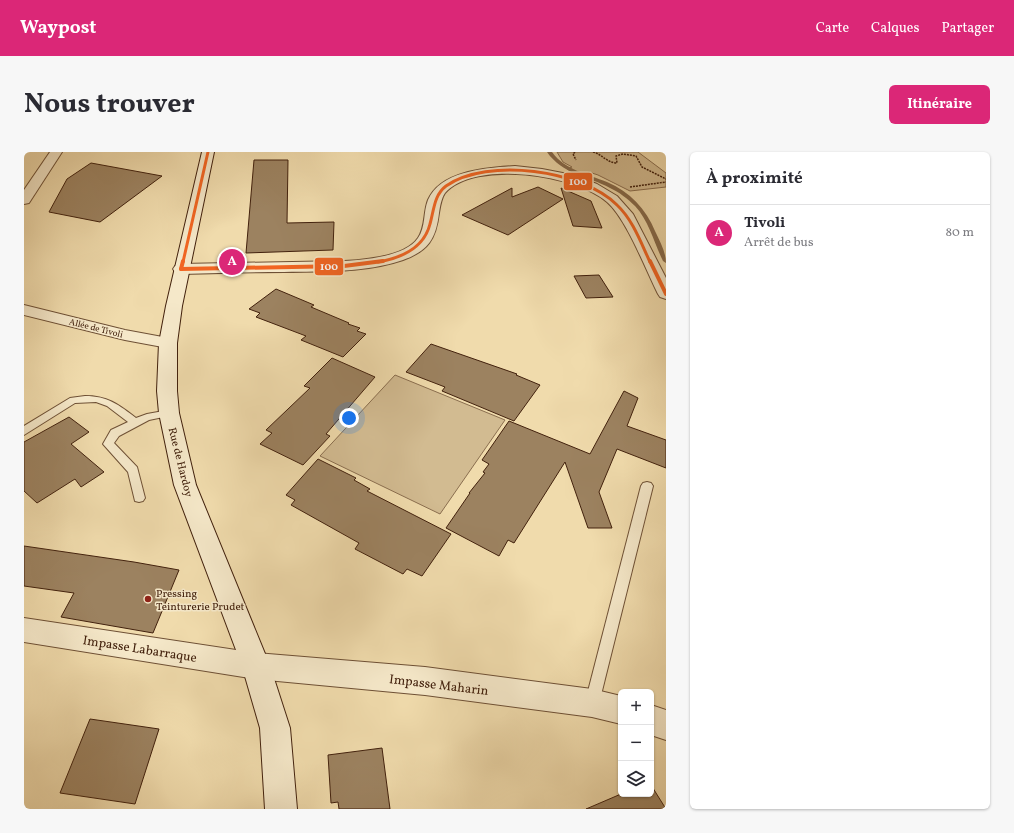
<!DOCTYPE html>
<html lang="fr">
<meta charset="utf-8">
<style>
body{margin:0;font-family:Vollkorn,serif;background:#f7f7f7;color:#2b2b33}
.controls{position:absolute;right:12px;bottom:12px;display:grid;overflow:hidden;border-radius:6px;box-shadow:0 1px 3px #0004}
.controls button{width:36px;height:36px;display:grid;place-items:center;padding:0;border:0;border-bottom:1px solid #e1e1e2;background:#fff;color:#2b2b33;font:20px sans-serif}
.you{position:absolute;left:325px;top:266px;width:14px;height:14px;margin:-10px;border:3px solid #fff;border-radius:50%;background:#1a73e8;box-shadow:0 0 0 6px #1a73e833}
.badge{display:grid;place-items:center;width:26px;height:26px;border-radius:50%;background:#db2777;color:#fff;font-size:13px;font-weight:700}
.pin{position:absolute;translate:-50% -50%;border:2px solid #fff;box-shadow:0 1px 4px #0006}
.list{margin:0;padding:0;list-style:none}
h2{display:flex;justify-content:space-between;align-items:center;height:52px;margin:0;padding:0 16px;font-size:17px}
h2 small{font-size:13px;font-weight:400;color:#7c7c81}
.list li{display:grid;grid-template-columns:26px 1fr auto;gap:12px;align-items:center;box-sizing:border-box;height:56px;padding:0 16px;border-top:1px solid #e1e1e2}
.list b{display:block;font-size:15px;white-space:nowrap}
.list p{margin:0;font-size:13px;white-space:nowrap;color:#7c7c81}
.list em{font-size:13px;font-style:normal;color:#7c7c81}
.icon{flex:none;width:22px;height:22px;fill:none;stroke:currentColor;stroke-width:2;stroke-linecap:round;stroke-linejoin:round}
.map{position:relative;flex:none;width:642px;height:657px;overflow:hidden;border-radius:6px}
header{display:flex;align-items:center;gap:24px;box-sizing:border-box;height:56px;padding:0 20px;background:#db2777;color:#fff}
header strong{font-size:19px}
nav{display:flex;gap:22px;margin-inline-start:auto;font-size:14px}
.intro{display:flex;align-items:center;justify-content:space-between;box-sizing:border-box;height:96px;padding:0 24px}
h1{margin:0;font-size:28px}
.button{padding:10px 18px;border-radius:6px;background:#db2777;color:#fff;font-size:14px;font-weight:700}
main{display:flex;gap:24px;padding:0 24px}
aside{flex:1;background:#fff;border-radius:6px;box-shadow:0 1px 3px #0004}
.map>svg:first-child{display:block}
</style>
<header>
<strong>Waypost</strong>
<nav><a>Carte</a><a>Calques</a><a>Partager</a></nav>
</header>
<div class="intro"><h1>Nous trouver</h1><a class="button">Itinéraire</a></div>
<main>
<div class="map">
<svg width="642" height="657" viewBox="0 0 642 657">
<rect width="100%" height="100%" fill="#f0dbac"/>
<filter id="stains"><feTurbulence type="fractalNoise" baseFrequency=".005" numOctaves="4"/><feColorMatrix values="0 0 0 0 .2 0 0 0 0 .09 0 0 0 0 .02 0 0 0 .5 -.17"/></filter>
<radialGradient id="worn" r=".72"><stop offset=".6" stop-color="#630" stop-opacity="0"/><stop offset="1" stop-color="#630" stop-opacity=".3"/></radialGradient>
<g fill="#d2bb91" stroke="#8a6e4f">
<path d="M 533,0 L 614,0 L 642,21 L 642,35 L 606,39 L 574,23 L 565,20 L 554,23 L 543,17 L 548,15 L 539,10 Z"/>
<path d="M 371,223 L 481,268 L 416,362 L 296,304 Z"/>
</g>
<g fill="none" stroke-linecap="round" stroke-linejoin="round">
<path fill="#876b4c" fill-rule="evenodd" d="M 523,0 L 528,0 C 541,18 563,22 583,30 C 606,40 622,57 631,79 C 636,90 642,100 642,111 L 639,109 C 630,91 625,69 611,54 C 604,47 595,40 586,36 C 564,24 538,22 523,0 Z"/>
</g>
<g fill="#9c8260" stroke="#42210d">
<path d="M 230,8 L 264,8 L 263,71 L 310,70 L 309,98 L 222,101 Z"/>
<path d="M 67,11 L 138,24 L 76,70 L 25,60 L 43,27 Z"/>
<path d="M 514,35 L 539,47 L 484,83 L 438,63 L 488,36 L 488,45 Z"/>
<path d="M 537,36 L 567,49 L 578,76 L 549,74 Z"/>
<path d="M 575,123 L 589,145 L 562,146 L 550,124 Z"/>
<path d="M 252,137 L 290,153 L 287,155 L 325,171 L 324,172 L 336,176 L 333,179 L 342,182 L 319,205 L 277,188 L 282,184 L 232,165 L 236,161 L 225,157 Z"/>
<path d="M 407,192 L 493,222 L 492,223 L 516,233 L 490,269 L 418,239 L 421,235 L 382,220 Z"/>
<path d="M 308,206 L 351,225 L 302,282 L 306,284 L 279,313 L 236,292 L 248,281 L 242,278 L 286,236 L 280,234 Z"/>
<path d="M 600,239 L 614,246 L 603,274 L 642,288 L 642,316 L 593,297 L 575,340 L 588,376 L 564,376 L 541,310 L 490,391 L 484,388 L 475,404 L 422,376 L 446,341 L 445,341 L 461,321 L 459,320 L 465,312 L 458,308 L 485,269 L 566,302 Z"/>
<path d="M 45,265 L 65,280 L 47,292 L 80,320 L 57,335 L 51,327 L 13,351 L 0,339 L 0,290 Z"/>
<path d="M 294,307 L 332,326 L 330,328 L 346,337 L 343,339 L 427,382 L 398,424 L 383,417 L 379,422 L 331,397 L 335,391 L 267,353 L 271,348 L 262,343 Z"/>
<path d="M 0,394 L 110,410 L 155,418 L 129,481 L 37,465 L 50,441 L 0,434 Z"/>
<path d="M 66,567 L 135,577 L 111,652 L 36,641 Z"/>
<path d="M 358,596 L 366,657 L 315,657 L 314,650 L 307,651 L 304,603 Z"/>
<path d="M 627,633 L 642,657 L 562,657 L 597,642 L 627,642 Z"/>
</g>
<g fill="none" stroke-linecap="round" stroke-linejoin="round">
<defs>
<g id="lane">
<path d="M 61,244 C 84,244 95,253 112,266 L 123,262 L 145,258 L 150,261 L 149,263 L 125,268 L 95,284 L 90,291 L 113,315 L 121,346 L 119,349 L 115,350 L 111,349 L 104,320 L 79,292 L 87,278 L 104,270 L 83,254 L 72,250 L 51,251 L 0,283 L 0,274 L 46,246 Z"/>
<path d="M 623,330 L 627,331 L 629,334 L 575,551 L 573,556 L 568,558 L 563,556 L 561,551 L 617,334 L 619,331 Z"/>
</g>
<g id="street">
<path d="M 26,0 L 38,0 L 5,51 L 0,52 L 0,38 Z"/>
<path d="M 491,14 L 518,17 L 549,23 L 573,32 L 593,44 L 609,62 L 642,126 L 642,147 L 636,145 L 634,142 C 622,118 602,66 583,50 C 552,23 451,7 421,41 C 417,47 416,55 415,61 C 412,87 404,99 379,108 C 341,121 300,119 260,120 C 225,120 191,121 157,122 L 151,120 L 149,117 L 151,114 L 157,112 L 320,109 C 341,108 382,104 394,86 C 402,75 399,60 404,48 C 417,18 464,16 491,14 Z"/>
<path d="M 0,153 L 101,178 L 144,186 L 150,187 L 153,191 L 150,195 L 144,196 L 101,188 L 0,163 Z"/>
<path d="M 0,466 L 232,501 L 401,515 L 568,537 L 597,544 L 597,572 L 568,565 L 401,543 L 232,527 L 0,490 Z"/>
<path d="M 627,553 L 642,558 L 642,588 L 627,583 Z"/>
</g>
<path id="secondary" d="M 178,0 L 190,0 L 158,154 L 153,191 L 153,239 L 155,261 L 172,333 L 246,514 L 266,576 L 273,657 L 241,657 L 236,576 L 218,514 L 150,333 L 135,261 L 133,239 L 135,191 L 142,154 Z"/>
</defs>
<use href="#lane" stroke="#6e5035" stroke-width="2"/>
<use href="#street" stroke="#6e5035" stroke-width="2"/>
<use href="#secondary" stroke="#42210d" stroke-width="2"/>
<g stroke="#42210d" stroke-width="1.5" stroke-dasharray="2 1" stroke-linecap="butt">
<path d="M 551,0 L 549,2 L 552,8"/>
<path d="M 569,0 C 578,2 583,11 593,11 L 592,4 L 599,2 L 612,4 L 618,15 L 642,27"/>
<path d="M 606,35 L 642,30"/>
</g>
<use href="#lane" fill="#f5e8c9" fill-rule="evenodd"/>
<use href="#street" fill="#f5e8c9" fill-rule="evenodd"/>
<use href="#secondary" fill="#f5e8c9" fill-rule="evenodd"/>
<defs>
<g id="bus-1-far1">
<path d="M 159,110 L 184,0"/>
<path d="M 354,110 C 377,106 400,96 406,72 C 410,58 410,43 422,34 C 464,5 558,18 593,53 C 609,68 617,91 626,110"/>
</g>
<g id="bus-1">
<path d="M 626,109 L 642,142"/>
<path d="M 157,117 L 320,114 L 359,109"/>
<path d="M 157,117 L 159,109"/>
</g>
</defs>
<use href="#bus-1-far1" stroke="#f5e8c9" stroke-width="5"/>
<use href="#bus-1" stroke="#f5e8c9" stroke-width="6"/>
<use href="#bus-1-far1" stroke="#f26522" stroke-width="3"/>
<use href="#bus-1" stroke="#f26522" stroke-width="4"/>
</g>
<circle fill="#8f2418" stroke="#f5e8c9" stroke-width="1.5" cx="124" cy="447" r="4"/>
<g text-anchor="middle" stroke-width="3" stroke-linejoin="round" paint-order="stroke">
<g font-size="9" fill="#42210d" stroke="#f5e8c9">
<text transform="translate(72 176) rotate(14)" y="3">Allée de Tivoli</text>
</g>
<g font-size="11" fill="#42210d" stroke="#f5e8c9">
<text transform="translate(157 310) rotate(76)" y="4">Rue de Hardoy</text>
</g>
<g font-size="11" fill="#42210d" stroke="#f5e8c9" text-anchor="start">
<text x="132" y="445">Pressing<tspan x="132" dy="13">Teinturerie Prudet</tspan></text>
</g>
<g font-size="13" fill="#42210d" stroke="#f5e8c9">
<text transform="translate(116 496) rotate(9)" y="5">Impasse Labarraque</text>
<text transform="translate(415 532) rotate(7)" y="5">Impasse Maharin</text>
</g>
</g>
<g stroke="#f5e8c9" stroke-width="1.5">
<rect x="539" y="20" width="30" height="19" rx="4" fill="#f26522"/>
<rect x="290" y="105" width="30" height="19" rx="4" fill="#f26522"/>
</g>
<g font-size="11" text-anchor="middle" font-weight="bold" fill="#fff">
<text x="554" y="33">100</text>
<text x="305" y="118">100</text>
</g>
<rect width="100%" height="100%" filter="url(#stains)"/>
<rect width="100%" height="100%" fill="url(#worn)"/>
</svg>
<div class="controls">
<button>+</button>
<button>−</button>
<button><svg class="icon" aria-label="layers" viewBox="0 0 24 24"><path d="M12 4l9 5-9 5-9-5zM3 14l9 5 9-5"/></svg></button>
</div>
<div class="you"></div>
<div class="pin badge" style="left:208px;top:110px">A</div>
</div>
<aside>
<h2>À proximité<small></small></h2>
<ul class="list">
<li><span class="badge">A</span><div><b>Tivoli</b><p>Arrêt de bus</p></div><em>80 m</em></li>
</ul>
</aside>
</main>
